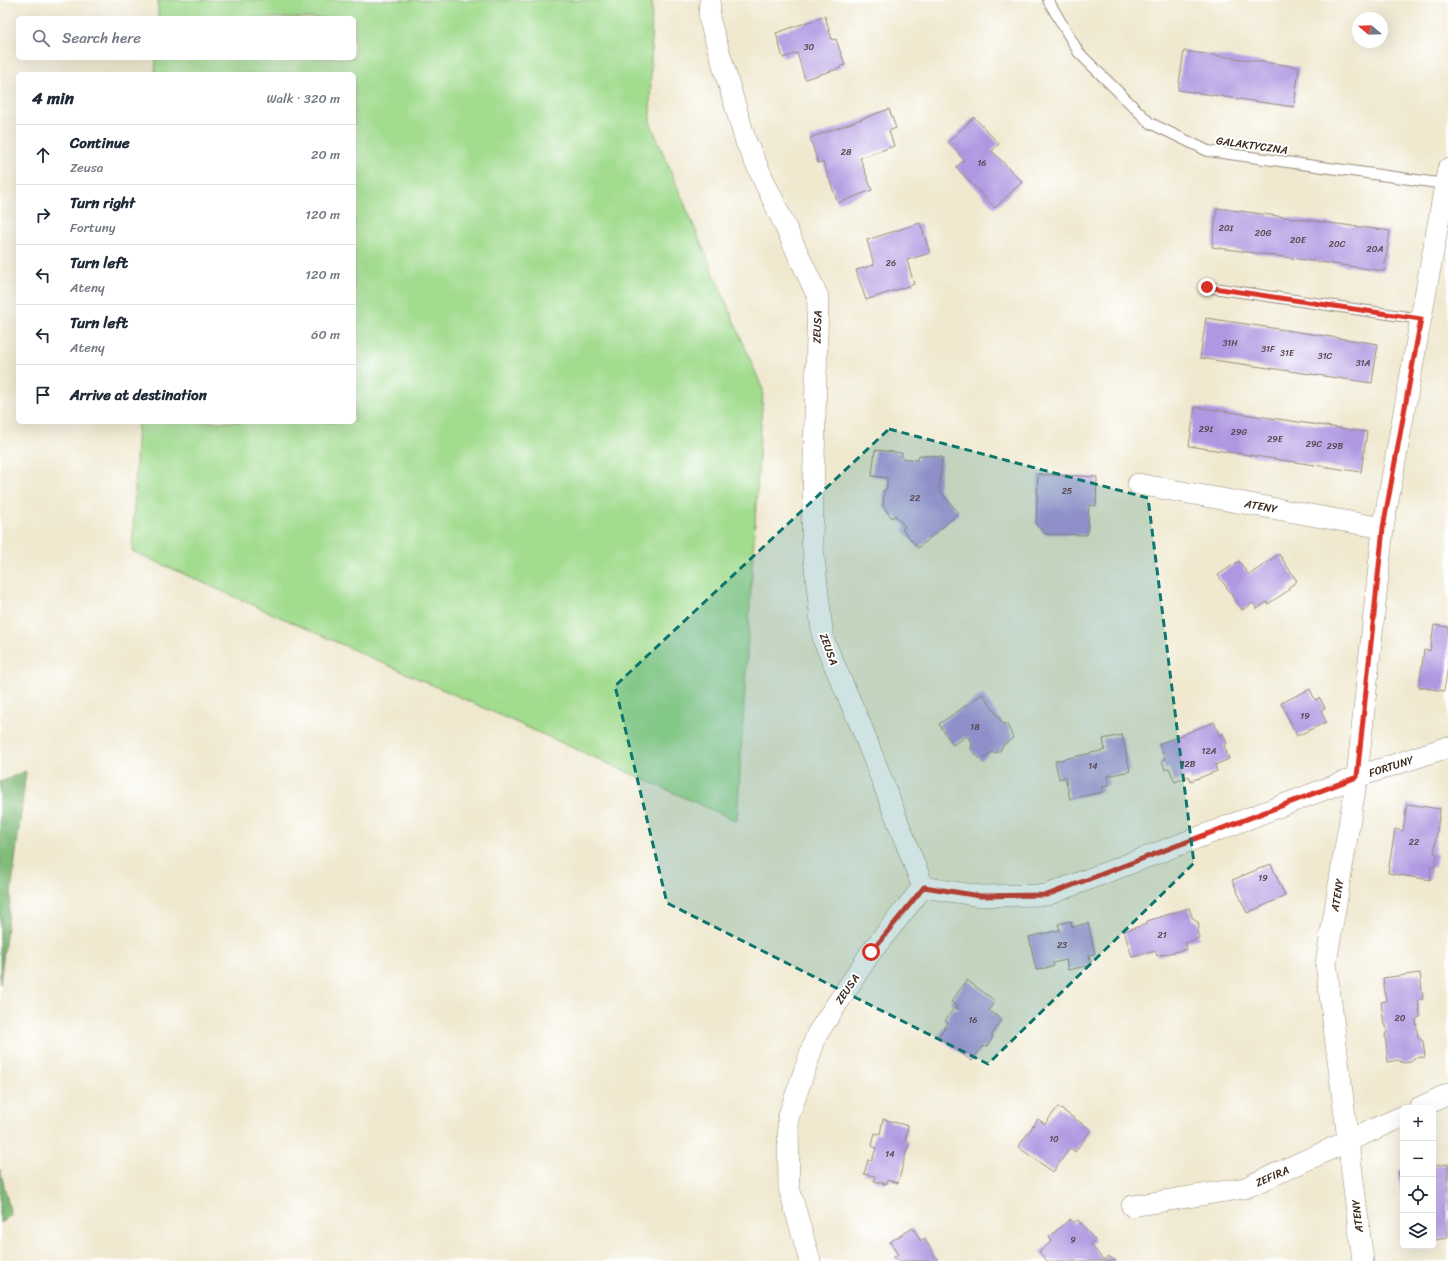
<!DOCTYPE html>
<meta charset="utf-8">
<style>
body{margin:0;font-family:Sriracha,sans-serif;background:#f2f2f3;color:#1f2937}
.controls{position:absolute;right:12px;bottom:12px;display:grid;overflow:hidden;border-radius:6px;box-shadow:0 4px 16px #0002}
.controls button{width:36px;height:36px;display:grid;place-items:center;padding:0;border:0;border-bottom:1px solid #e0e1e3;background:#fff;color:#1f2937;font:20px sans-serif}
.compass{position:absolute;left:1352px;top:12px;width:36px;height:36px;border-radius:50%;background:#fff;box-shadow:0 4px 16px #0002;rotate:289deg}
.stop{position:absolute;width:12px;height:12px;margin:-9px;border:3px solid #d93025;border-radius:50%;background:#fff}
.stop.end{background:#d93025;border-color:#fff;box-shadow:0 1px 4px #0008}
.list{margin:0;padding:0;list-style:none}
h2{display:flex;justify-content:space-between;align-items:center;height:52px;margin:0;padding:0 16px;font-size:17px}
h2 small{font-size:13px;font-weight:400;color:#747a83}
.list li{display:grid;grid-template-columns:26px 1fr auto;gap:12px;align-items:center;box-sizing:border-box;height:60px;padding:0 16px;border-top:1px solid #e0e1e3}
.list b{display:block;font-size:15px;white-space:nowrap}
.list p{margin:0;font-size:13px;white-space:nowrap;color:#747a83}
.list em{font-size:13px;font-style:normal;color:#747a83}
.icon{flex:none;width:22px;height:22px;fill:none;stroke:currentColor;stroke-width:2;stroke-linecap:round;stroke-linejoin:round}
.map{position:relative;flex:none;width:1448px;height:1261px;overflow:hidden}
.search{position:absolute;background:#fff;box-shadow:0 4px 16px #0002;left:16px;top:16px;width:340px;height:44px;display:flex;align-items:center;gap:10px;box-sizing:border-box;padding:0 14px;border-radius:6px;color:#747a83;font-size:15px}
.panel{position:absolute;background:#fff;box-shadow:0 4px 16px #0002;left:16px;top:72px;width:340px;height:352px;border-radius:6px}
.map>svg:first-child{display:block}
</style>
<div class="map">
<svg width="1448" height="1261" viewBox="0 0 1448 1261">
<rect width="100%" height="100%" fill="#fff"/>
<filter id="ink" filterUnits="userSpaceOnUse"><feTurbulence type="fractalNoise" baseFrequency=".025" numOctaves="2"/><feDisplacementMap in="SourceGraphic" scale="8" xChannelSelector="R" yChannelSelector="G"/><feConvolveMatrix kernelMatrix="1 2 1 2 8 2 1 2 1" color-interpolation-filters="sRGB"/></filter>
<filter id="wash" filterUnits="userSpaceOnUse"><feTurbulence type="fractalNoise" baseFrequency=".012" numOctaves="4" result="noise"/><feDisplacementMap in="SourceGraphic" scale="16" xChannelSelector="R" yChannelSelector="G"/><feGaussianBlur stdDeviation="0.9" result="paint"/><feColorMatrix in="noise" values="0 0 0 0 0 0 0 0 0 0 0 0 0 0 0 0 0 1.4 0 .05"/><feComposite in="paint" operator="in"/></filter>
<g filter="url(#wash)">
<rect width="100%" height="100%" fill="#f0e9d0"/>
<path fill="#a2dc8f" stroke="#6e8356" d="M 158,0 L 652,0 L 650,122 L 763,390 L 737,821 L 132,551 L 138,422 L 354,422 L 354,74 L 155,74 L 156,58 L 354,58 L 354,18 L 158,18 Z"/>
<g fill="#81bc7a" stroke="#5e734c">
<path d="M 26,771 L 0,984 L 0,782 Z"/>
<path d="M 0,1169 L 11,1215 L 0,1223 Z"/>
</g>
<g id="blocks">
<g fill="#af97e1">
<path d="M 825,16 L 832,40 L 836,39 L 845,65 L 840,66 L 841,68 L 805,79 L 797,53 L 783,58 L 776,33 Z"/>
<path d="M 1184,51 L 1299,67 L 1294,107 L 1178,90 Z"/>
<path d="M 889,109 L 896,128 L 889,131 L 894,146 L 860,158 L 872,190 L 838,203 L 823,162 L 818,163 L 810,138 Z"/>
<path d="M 974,117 L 999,144 L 992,151 L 1022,182 L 995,208 L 956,167 L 964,160 L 948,142 Z"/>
<path d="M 1217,208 L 1390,231 L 1384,271 L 1212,247 Z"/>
<path d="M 920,223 L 930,253 L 907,260 L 914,284 L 866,300 L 856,270 L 874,265 L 867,240 Z"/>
<path d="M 1206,318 L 1378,344 L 1372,383 L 1200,358 Z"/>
<path d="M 1195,407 L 1367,432 L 1361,472 L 1189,446 Z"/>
<path d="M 875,450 L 902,453 L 902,458 L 918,460 L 919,455 L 942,457 L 939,490 L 959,513 L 918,548 L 902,529 L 905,527 L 895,515 L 892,518 L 883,506 L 884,490 L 887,489 L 887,478 L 872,476 Z"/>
<path d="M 1038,474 L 1097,477 L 1096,506 L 1089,505 L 1087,535 L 1045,534 L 1036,524 Z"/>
<path d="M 1279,554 L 1297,581 L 1288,588 L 1289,590 L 1268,604 L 1267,602 L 1257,609 L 1253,603 L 1242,610 L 1218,575 L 1239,561 L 1249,575 Z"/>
<path d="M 1434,625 L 1448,627 L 1448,666 L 1444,691 L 1419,687 L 1424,650 L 1430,651 Z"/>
<path d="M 1310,689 L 1315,700 L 1320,698 L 1325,708 L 1321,710 L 1326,722 L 1297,736 L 1281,703 Z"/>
<path d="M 983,694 L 1003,724 L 1007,724 L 1013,738 L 1002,746 L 1001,750 L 995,753 L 992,752 L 981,760 L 971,749 L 972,743 L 967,736 L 953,745 L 939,724 Z"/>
<path d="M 1214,722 L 1220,736 L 1223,734 L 1227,744 L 1224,745 L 1229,759 L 1215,765 L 1217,771 L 1191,781 L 1189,776 L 1175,782 L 1169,768 L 1165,770 L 1162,760 L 1165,759 L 1159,744 Z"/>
<path d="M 1122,735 L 1130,771 L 1107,776 L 1109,785 L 1102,787 L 1103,792 L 1070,799 L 1065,777 L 1059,779 L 1055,761 L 1105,750 L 1103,739 Z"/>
<path d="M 1407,804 L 1440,809 L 1434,853 L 1437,854 L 1435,867 L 1431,867 L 1430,880 L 1388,873 L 1395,829 L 1403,831 Z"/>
<path d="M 1271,864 L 1285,896 L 1247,913 L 1232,880 Z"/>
<path d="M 1189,908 L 1193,919 L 1198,922 L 1199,927 L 1197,932 L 1199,938 L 1185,943 L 1187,949 L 1157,956 L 1156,951 L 1132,957 L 1124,931 L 1147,924 L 1147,921 Z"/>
<path d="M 1071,921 L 1072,927 L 1088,923 L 1095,954 L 1089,955 L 1091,965 L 1068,970 L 1066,960 L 1053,963 L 1054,966 L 1036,970 L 1029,937 L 1060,930 L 1058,924 Z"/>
<path d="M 1420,973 L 1423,999 L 1418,1000 L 1420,1016 L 1416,1020 L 1418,1038 L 1423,1041 L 1425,1057 L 1414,1058 L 1411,1062 L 1403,1063 L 1398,1060 L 1388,1062 L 1385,1034 L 1387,1033 L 1386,1025 L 1384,1025 L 1381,1002 L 1386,1001 L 1383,978 Z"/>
<path d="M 967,980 L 995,1001 L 989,1010 L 1002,1020 L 992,1035 L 992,1039 L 987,1046 L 982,1047 L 972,1061 L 938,1037 L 948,1023 L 945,1021 L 954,1008 L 957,1010 L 959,1008 L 951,1002 Z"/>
<path d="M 1058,1107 L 1091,1130 L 1075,1152 L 1070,1148 L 1053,1172 L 1018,1147 L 1038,1119 L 1045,1124 Z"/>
<path d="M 883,1119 L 908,1126 L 905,1141 L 909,1142 L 898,1183 L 887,1180 L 886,1184 L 874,1181 L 875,1176 L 864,1174 L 868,1160 L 872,1161 L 876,1148 L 872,1146 L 875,1133 L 880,1134 Z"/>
<path d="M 1448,1164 L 1448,1238 L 1433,1240 L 1433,1166 Z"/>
<path d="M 1403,1170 L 1403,1197 L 1402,1197 L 1398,1171 Z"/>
<path d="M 1070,1219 L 1073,1223 L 1078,1220 L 1095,1240 L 1091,1244 L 1103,1260 L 1108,1256 L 1116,1261 L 1047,1261 L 1039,1252 L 1052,1241 L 1049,1237 Z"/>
<path d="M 913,1228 L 921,1241 L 924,1238 L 938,1261 L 897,1261 L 894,1257 L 898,1255 L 890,1242 Z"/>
</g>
</g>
</g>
<g filter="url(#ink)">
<use href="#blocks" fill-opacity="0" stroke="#968a77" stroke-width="1"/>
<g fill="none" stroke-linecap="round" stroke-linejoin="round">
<defs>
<g id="service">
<path d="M 1048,0 L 1079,53 L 1150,123 L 1208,151 L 1445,184"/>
<path d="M 1207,287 L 1421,319"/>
</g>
<g id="minor">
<path d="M 710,0 L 709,18 L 746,142 L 818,297 L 812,540 L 823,639 L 861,726 L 923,887"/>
<path d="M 1138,484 L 1383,528 L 1357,777 L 1326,963 L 1363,1261"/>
<path d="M 1383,528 L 1448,169"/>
<path d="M 923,887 L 980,896 L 1047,895 L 1357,777 L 1448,747"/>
<path d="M 1419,1108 L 1448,1094"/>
<path d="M 1132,1206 L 1245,1188 L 1403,1116"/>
<path d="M 810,1261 L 789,1188 L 788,1118 L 817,1034 L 871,952 L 923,887"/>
</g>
</defs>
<use href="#service" stroke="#968a77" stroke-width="12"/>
<use href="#minor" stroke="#968a77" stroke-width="22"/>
<use href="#service" stroke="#fff" stroke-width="10"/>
<use href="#minor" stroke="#fff" stroke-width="21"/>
</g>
</g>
<g fill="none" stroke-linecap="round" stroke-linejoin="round" filter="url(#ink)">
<path stroke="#d93025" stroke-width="5" d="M 871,952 L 924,887 L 980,896 L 1047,895 L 1357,777 L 1383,528 L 1421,319 L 1207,287"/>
</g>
<path fill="#0f766e" fill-opacity="0.2" stroke="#0f766e" stroke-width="3" stroke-dasharray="8 5" stroke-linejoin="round" d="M 889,429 L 1148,498 L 1194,863 L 988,1064 L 667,903 L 615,686 Z"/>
<g text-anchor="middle" stroke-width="4" stroke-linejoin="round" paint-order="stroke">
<g font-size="9" fill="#58454f">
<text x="809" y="50">30</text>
<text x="846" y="155">28</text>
<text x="982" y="166">16</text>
<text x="1226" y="231">20I</text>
<text x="1263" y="236">20G</text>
<text x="1298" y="243">20E</text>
<text x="1337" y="247">20C</text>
<text x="1375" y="252">20A</text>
<text x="891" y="266">26</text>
<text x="1230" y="346">31H</text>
<text x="1268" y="352">31F</text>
<text x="1287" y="356">31E</text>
<text x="1325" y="359">31C</text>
<text x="1363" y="366">31A</text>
<text x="1206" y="432">29I</text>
<text x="1239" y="435">29G</text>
<text x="1275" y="442">29E</text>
<text x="1314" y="447">29C</text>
<text x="1335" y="449">29B</text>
<text x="1067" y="494">25</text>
<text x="915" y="501">22</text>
<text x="1305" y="719">19</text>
<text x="975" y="730">18</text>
<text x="1209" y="754">12A</text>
<text x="1188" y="767">12B</text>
<text x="1093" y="769">14</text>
<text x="1414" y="845">22</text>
<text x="1263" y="881">19</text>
<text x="1162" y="938">21</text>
<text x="1062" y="948">23</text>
<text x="1400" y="1021">20</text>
<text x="973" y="1023">16</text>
<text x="1054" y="1142">10</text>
<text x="890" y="1157">14</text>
<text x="1073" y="1243">9</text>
</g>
<g font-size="11" fill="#3b2a1e" stroke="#fff">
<text transform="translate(1252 145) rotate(8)" y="4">GALAKTYCZNA</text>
<text transform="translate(817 327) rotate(-88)" y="4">ZEUSA</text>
<text transform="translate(1261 506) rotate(10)" y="4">ATENY</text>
<text transform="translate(829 649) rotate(70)" y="4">ZEUSA</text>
<text transform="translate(1391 766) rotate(-18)" y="4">FORTUNY</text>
<text transform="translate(1337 895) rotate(-81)" y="4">ATENY</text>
<text transform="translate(847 989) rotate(-56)" y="4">ZEUSA</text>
<text transform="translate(1272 1176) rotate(-24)" y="4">ZEFIRA</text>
<text transform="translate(1357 1216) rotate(-97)" y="4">ATENY</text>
</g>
</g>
</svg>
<div class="controls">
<button>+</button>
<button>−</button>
<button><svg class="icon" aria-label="locate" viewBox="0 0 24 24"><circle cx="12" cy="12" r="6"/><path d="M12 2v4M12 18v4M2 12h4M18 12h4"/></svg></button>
<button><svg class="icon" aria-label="layers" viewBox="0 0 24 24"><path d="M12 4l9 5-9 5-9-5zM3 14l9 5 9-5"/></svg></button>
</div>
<svg class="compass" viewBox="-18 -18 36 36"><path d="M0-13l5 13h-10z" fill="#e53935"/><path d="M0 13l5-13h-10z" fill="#747a83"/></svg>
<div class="stop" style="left:871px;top:952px"></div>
<div class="stop end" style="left:1207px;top:287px"></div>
<div class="search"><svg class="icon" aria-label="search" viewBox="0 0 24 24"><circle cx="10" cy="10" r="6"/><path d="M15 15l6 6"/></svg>Search here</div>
<section class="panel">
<h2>4 min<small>Walk · 320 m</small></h2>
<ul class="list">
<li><svg class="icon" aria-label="ahead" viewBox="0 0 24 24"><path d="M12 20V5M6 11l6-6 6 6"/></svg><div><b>Continue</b><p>Zeusa</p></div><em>20 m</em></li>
<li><svg class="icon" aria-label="right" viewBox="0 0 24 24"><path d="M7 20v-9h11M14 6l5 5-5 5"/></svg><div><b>Turn right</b><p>Fortuny</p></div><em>120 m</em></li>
<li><svg class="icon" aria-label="left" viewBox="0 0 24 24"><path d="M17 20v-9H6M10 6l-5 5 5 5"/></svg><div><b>Turn left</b><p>Ateny</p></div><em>120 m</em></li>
<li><svg class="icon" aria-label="left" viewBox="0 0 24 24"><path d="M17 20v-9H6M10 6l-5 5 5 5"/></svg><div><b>Turn left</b><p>Ateny</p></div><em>60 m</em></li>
<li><svg class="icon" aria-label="arrive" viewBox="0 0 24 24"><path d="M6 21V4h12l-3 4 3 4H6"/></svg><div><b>Arrive at destination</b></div></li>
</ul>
</section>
</div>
